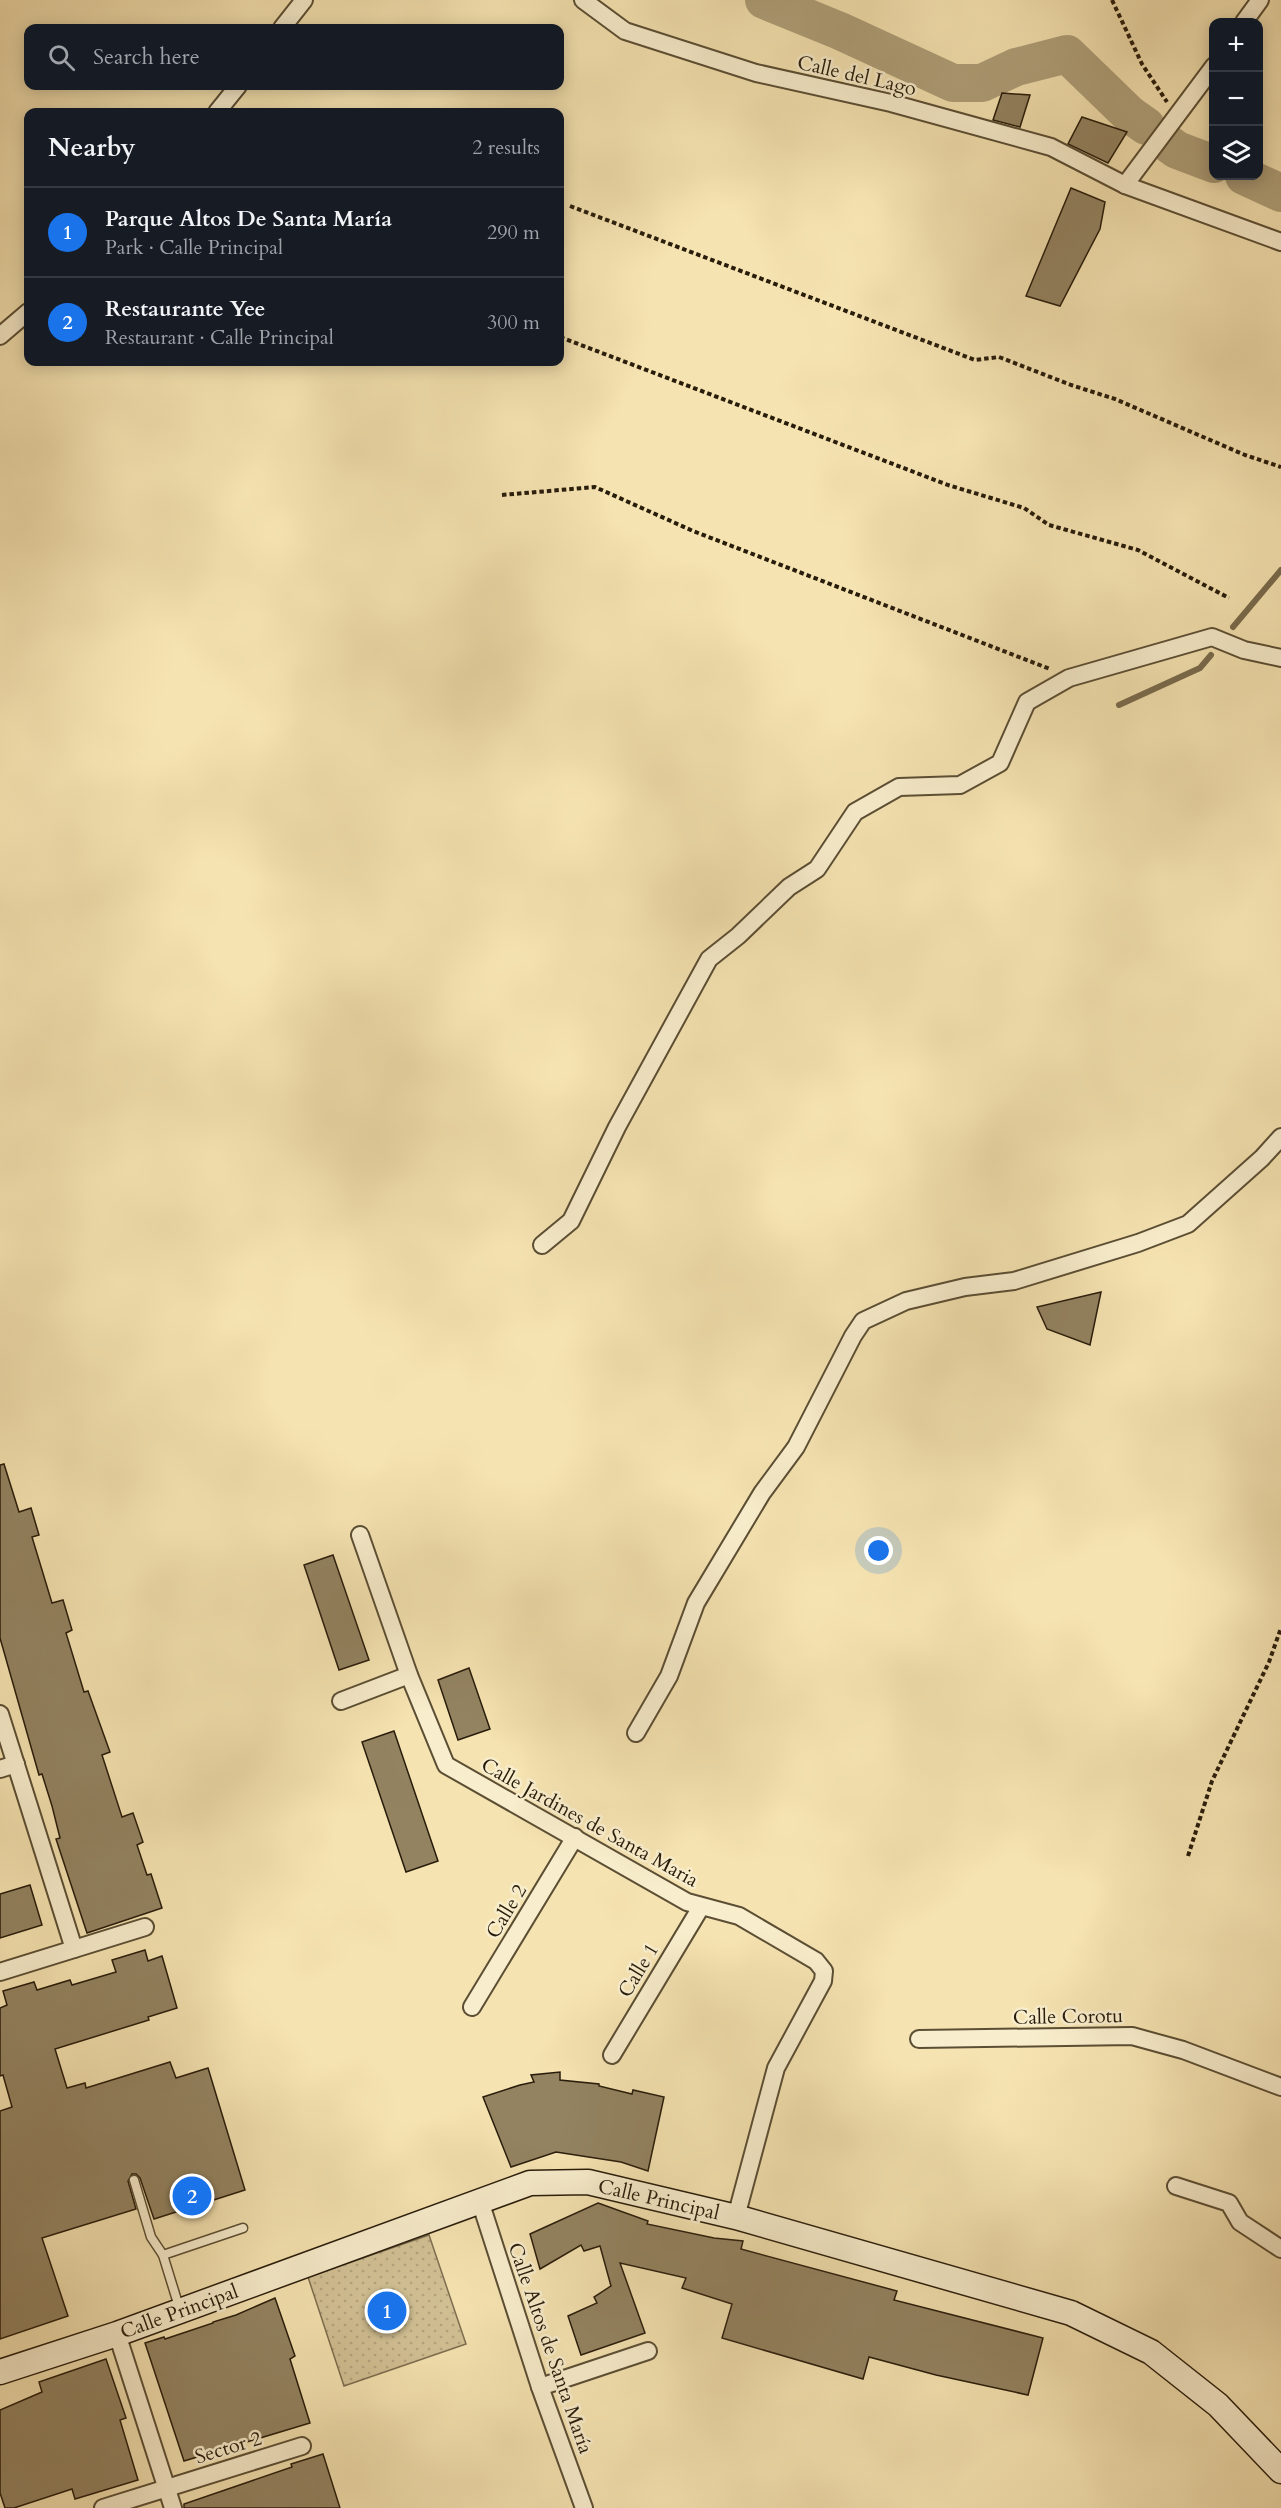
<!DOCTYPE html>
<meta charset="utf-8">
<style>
body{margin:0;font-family:Cardo,serif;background:#242831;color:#f1f3f6}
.controls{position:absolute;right:18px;top:18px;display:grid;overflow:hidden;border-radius:12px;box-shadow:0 3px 15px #0003}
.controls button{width:54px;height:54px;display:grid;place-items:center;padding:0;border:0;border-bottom:2px solid #363941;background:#171b24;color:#f1f3f6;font:30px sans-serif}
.you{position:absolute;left:879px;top:1551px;width:21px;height:21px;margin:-15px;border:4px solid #fff;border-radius:50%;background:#1a73e8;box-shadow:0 0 0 9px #1a73e833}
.badge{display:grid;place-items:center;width:39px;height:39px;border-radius:50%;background:#1a73e8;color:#fff;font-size:20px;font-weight:700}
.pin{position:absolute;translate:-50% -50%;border:3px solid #fff;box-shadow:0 2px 6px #0006}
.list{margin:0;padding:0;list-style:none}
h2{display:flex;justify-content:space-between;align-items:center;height:78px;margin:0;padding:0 24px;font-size:26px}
h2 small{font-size:20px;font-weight:400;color:#9ea1a6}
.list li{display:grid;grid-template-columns:39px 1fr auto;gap:18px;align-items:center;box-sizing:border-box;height:90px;padding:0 24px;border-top:2px solid #363941}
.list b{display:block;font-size:22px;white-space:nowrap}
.list p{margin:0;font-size:20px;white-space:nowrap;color:#9ea1a6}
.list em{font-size:20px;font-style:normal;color:#9ea1a6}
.icon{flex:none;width:33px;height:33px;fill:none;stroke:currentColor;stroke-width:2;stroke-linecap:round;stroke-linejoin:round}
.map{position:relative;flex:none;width:1281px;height:2508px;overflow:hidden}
.search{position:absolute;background:#171b24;box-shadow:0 3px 15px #0003;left:24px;top:24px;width:540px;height:66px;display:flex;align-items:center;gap:15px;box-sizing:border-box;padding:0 21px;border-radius:12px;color:#9ea1a6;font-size:22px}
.panel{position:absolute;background:#171b24;box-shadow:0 3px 15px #0003;left:24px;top:108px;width:540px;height:258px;border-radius:12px}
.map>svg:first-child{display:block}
</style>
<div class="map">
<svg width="1281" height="2508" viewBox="0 0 1281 2508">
<defs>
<pattern id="grass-dots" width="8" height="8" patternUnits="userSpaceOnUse" patternTransform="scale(1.5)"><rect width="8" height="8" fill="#d2c195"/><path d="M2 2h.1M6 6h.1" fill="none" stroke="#b4a57f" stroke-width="1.8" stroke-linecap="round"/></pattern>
</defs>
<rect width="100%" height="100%" fill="#f5e3b1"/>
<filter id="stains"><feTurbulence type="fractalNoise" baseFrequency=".00333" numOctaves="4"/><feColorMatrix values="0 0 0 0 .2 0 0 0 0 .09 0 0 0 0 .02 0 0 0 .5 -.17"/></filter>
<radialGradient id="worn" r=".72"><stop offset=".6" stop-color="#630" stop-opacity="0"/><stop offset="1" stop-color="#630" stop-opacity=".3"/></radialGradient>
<path fill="url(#grass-dots)" stroke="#7d6e50" stroke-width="1.5" d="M 429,2235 L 466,2344 L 344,2386 L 308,2277 Z"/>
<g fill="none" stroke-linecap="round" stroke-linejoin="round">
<g stroke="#796b4d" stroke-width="6">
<path d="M 1233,627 L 1281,570"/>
<path d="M 1119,705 L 1200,668 L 1211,655"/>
</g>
<g stroke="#af9f79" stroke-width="38">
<path d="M 764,0 L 840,31 L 953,83 L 982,83 L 1016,67 L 1067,54 L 1129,114 L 1146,126"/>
<path d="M 1170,145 L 1177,150 L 1214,164"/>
<path d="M 1244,176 L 1281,193"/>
</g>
</g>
<g fill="#938361" stroke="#281c0b" stroke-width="1.5">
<path d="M 1002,93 L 1030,95 L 1020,127 L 993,120 Z"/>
<path d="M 1082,117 L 1127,132 L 1108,163 L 1068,144 Z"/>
<path d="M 1071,188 L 1105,202 L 1100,229 L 1060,306 L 1026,296 Z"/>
<path d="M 1101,1292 L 1090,1345 L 1047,1329 L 1037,1307 Z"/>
<path d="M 4,1464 L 19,1512 L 31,1508 L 39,1535 L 32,1537 L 52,1603 L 63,1600 L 72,1630 L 66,1633 L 84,1692 L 88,1691 L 110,1752 L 102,1755 L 122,1817 L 133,1813 L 143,1842 L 137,1845 L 147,1875 L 151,1874 L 162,1908 L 87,1933 L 56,1839 L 60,1838 L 52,1806 L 42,1774 L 39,1775 L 0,1638 L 0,1465 Z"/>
<path d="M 333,1555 L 369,1660 L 339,1670 L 304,1565 Z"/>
<path d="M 469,1668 L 490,1729 L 458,1740 L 438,1680 Z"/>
<path d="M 394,1731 L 438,1861 L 406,1872 L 362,1742 Z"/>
<path d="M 30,1885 L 42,1925 L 0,1938 L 0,1894 Z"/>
<path d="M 145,1950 L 148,1961 L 162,1956 L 177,2008 L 148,2017 L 149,2020 L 55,2049 L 67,2088 L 85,2083 L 86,2088 L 170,2062 L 176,2078 L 208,2068 L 245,2190 L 154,2219 L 140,2178 L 136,2174 L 132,2174 L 128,2181 L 136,2209 L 42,2238 L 68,2316 L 0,2339 L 0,2111 L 12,2107 L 3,2075 L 0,2076 L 0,2008 L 7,2005 L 3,1991 L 34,1982 L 37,1990 L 70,1980 L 72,1985 L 116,1972 L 112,1960 Z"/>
<path d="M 560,2072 L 560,2080 L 599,2084 L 599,2086 L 632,2094 L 633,2090 L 664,2097 L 648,2171 L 621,2162 L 556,2152 L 511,2167 L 483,2097 L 520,2085 L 534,2082 L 531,2075 Z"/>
<path d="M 598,2203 L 648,2221 L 647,2224 L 714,2238 L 743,2241 L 741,2249 L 897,2291 L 894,2300 L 1043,2338 L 1028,2395 L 936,2375 L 869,2357 L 863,2379 L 722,2338 L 732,2304 L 682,2288 L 686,2278 L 620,2263 L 645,2333 L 581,2355 L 568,2316 L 597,2303 L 594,2297 L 611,2286 L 600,2246 L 584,2251 L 581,2245 L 540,2269 L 530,2234 Z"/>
<path d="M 275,2298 L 295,2356 L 290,2359 L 310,2423 L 184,2461 L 145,2343 L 164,2337 L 165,2339 L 213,2323 L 213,2322 L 236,2315 Z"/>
<path d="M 106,2359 L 126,2418 L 120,2420 L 138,2480 L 75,2499 L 72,2489 L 14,2508 L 5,2508 L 0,2493 L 0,2410 L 42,2392 L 39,2382 Z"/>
<path d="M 323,2454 L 340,2508 L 184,2508 L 184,2504 L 292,2467 L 291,2464 Z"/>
</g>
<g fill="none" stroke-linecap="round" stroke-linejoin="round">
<defs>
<g id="lane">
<path d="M 134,2180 L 151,2237 L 163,2255 L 180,2310"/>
<path d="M 163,2255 L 243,2228"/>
</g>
<g id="street">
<path d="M 583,0 L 625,31 L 756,73 L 891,103 L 1051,147 L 1125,185 L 1281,242"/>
<path d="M 1244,22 L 1260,0"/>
<path d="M 282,28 L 304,0"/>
<path d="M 217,112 L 238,86"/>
<path d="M 1125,185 L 1214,66"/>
<path d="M 0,336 L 28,312"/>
<path d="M 542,1245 L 571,1221 L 617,1127 L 709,959 L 738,936 L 789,887 L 817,869 L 855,812 L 899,787 L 960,785 L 1000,763 L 1027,702 L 1069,678 L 1212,637 L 1244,650 L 1281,658"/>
<path d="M 360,1535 L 409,1675 L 446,1765 L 687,1902 L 739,1916 L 816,1961 L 824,1971 L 823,1981 L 776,2068 L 736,2217"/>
<path d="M 341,1701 L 409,1675"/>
<path d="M 0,1714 L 74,1949"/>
<path d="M 636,1733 L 669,1676 L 696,1603 L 762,1493 L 796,1447 L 853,1336 L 863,1321 L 906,1301 L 965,1287 L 1014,1281 L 1138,1243 L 1188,1224 L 1262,1158 L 1281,1137"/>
<path d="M 0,1769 L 16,1764"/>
<path d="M 0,1972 L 145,1927"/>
<path d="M 472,2007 L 575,1837"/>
<path d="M 919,2039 L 1132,2036 L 1183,2050 L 1281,2087"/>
<path d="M 612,2055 L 701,1907"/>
<path d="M 1176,2186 L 1229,2203 L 1240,2222 L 1281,2249"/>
<path d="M 480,2201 L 540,2387 L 584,2508"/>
<path d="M 117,2334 L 173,2508"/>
<path d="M 540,2387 L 648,2351"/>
<path d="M 103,2508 L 302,2446"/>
</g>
<path id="secondary" d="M 0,2372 L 117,2334 L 530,2183 L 588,2182 L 736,2217 L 1071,2313 L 1151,2352 L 1218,2405 L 1281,2471"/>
</defs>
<use href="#lane" stroke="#5b4e34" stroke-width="11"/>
<use href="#street" stroke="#5b4e34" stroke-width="20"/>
<use href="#secondary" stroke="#281c0b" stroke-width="27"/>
<g stroke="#281c0b" stroke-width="4" stroke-dasharray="4.5 3" stroke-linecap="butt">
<path d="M 1112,0 L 1142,64 L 1167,102"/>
<path d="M 570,206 L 975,360 L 999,357 L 1071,385 L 1115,399 L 1245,455 L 1281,467"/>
<path d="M 560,337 L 948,485 L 1024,508 L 1049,525 L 1138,550 L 1229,598"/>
<path d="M 502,495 L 595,487 L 693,531 L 1050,669"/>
<path d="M 1188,1856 L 1212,1781 L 1269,1662 L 1281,1628"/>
</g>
<use href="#lane" stroke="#f8edcc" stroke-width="8"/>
<use href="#street" stroke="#f8edcc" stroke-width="16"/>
<use href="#secondary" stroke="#f8edcc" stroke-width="24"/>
</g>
<g text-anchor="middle" stroke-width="5" stroke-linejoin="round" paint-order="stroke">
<g font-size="20" fill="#281c0b" stroke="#f8edcc">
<text transform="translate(857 75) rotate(13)" y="7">Calle del Lago</text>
<text transform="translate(590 1822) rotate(29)" y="7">Calle Jardines de Santa Maria</text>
<text transform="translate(506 1911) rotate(-59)" y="7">Calle 2</text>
<text transform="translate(638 1970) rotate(-59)" y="7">Calle 1</text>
<text transform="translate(1068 2016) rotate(-1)" y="7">Calle Corotu</text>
<text transform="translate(659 2199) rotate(13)" y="7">Calle Principal</text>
<text transform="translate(179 2311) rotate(-20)" y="7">Calle Principal</text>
<text transform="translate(551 2348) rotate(71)" y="7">Calle Altos de Santa María</text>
<text transform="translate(228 2447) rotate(-17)" y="7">Sector 2</text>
</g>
</g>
<rect width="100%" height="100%" filter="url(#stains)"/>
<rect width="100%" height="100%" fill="url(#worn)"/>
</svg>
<div class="controls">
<button>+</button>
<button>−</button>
<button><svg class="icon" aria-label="layers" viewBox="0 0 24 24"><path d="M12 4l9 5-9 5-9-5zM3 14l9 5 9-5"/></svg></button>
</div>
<div class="you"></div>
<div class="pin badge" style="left:387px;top:2311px">1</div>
<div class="pin badge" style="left:192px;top:2196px">2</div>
<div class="search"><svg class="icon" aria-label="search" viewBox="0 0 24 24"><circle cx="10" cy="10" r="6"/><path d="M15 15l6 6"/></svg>Search here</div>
<section class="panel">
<h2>Nearby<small>2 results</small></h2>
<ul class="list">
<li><span class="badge">1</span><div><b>Parque Altos De Santa María</b><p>Park · Calle Principal</p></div><em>290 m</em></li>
<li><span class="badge">2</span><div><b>Restaurante Yee</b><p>Restaurant · Calle Principal</p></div><em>300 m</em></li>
</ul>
</section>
</div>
